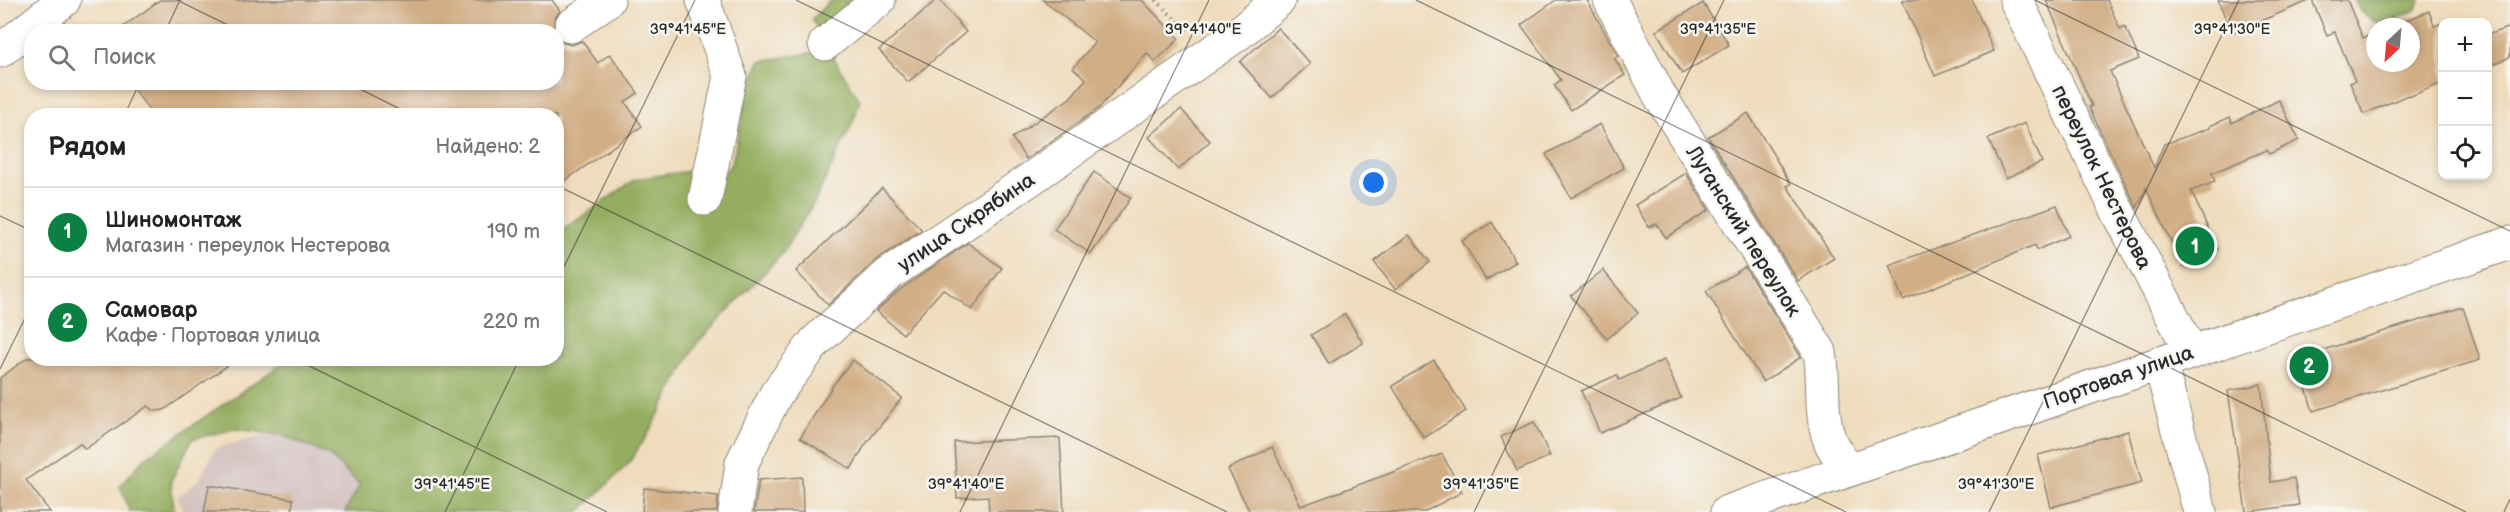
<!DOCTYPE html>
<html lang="ru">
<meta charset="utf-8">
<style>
body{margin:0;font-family:"Balsamiq Sans",sans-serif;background:#f6f6f6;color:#222}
.controls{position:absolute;right:18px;top:18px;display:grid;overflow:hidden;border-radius:12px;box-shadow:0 3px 9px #0003}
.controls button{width:54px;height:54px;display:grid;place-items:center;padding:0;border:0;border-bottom:2px solid #e0e0e0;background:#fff;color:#222;font:30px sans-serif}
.compass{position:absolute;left:2366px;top:18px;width:54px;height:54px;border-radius:50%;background:#fff;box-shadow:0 3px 9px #0003;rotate:206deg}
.you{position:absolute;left:1374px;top:183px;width:21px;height:21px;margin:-15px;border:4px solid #fff;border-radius:50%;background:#1a73e8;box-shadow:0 0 0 9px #1a73e833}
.badge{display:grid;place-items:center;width:39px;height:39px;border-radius:50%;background:#0b8043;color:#fff;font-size:20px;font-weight:700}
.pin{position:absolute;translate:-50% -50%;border:3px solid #fff;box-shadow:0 2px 6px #0006}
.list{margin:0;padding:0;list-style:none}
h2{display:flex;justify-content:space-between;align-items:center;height:78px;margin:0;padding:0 24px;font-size:26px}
h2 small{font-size:20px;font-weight:400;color:#767676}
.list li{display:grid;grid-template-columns:39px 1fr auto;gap:18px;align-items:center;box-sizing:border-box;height:90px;padding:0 24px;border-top:2px solid #e0e0e0}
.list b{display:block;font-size:22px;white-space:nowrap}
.list p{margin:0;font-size:20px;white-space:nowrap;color:#767676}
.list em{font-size:20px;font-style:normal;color:#767676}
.icon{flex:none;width:33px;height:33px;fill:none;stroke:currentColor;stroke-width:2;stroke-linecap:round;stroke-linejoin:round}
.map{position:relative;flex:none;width:2510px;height:512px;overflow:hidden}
.search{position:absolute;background:#fff;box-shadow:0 3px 9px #0003;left:24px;top:24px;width:540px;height:66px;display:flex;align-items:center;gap:15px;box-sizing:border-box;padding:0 21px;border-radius:24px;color:#767676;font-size:22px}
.panel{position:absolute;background:#fff;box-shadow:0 3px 9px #0003;left:24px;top:108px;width:540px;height:258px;border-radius:24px}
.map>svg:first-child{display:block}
</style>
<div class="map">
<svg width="2510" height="512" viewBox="0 0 2510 512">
<rect width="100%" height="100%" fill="#f6f6f2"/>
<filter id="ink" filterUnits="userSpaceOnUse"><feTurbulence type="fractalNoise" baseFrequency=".0167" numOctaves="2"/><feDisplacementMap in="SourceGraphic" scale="12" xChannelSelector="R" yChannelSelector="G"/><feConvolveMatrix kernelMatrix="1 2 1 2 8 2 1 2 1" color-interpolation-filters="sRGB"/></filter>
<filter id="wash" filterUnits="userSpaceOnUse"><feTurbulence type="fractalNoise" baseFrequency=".008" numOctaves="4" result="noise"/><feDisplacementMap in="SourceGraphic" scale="24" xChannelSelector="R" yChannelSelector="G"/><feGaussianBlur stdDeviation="1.35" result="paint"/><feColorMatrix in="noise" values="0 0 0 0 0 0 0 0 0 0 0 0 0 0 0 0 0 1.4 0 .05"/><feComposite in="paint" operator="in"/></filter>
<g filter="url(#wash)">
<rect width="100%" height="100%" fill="#efdcbc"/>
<path fill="#d1bfbd" d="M 330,419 L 469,512 L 185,512 L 177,497 L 199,480 L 216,448 Z"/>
<g fill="#94ad5f" stroke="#606c45" stroke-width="1.5">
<path d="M 831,0 L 870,0 L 823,38 L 812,19 Z"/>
<path d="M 2354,0 L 2420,0 L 2417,9 C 2387,23 2374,34 2354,0 Z"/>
<path d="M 825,44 L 860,101 L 852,124 L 815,201 L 782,254 L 697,343 L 649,432 L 628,464 L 579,512 L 345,512 L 360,485 L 329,455 L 282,435 L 235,429 L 192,439 L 171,481 L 174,512 L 130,512 L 120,486 L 144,459 L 289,359 L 386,362 L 397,358 L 556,358 L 557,234 L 636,179 L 688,171 L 692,188 L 705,199 L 732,163 L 746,97 L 760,61 L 816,52 Z"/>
</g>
<g id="blocks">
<g fill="#d2ae85">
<path d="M 160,0 L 552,0 L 560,11 L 554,19 L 554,32 L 116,32 Z"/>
<path d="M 936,0 L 940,0 L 966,32 L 908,82 L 879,50 Z"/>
<path d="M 1043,0 L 1142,0 L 1179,39 L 1155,62 L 1147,53 L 1099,108 L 1026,159 L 1012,138 L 1070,98 L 1086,79 L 1073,68 L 1095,42 Z"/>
<path d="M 1556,0 L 1587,0 L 1618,56 L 1614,58 L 1625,75 L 1571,110 L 1554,85 L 1561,80 L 1521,25 Z"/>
<path d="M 1902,0 L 1972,0 L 1994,51 L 1935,76 Z"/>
<path d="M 2046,0 L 2107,0 L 2120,29 L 2125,26 L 2139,59 L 2110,71 L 2154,168 L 2164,144 L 2210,128 L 2210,126 L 2230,117 L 2232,123 L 2279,100 L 2299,140 L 2269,154 L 2267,150 L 2212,173 L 2215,182 L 2191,191 L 2218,250 L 2183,266 L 2146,188 L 2137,208 L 2089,107 L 2092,106 Z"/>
<path d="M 2218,0 L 2311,0 L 2232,33 Z"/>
<path d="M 2312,0 L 2347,0 L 2363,38 L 2375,33 L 2375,63 L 2411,63 L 2411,27 L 2389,27 L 2429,11 L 2434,26 L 2442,23 L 2442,83 L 2409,97 L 2408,95 L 2364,114 L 2350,83 L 2355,81 L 2335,32 L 2327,35 Z"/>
<path d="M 1703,3 L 1729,45 L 1682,74 L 1656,31 Z"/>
<path d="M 2510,27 L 2510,57 L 2487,67 L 2487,35 Z"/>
<path d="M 1278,28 L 1310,64 L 1272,98 L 1240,62 Z"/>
<path d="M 556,38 L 564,43 L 572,45 L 582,41 L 598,63 L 610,54 L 638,93 L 625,102 L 642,126 L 556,187 L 556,116 L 153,116 L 129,82 L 556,82 Z"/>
<path d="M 1181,109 L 1210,141 L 1178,170 L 1149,137 Z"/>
<path d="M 1748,113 L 1791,184 L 1787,186 L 1834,258 L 1798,281 L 1708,137 Z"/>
<path d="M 2025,123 L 2042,162 L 2006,178 L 1988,139 Z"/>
<path d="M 1600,124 L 1624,168 L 1571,198 L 1546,154 Z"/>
<path d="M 1094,172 L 1131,198 L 1091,254 L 1054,229 Z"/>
<path d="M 1686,173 L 1709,210 L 1666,238 L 1657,224 L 1649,227 L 1635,205 Z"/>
<path d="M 882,188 L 922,230 L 876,260 L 828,305 L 796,271 Z"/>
<path d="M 2057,205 L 2069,236 L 2037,250 L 2035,245 L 1903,300 L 1889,265 Z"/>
<path d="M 1492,222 L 1516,262 L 1486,280 L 1462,241 Z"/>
<path d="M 1409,235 L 1430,262 L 1395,289 L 1374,262 Z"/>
<path d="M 968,243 L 1002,268 L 972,310 L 943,289 L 903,334 L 876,311 L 901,289 Z"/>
<path d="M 1745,267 L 1801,357 L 1763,382 L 1706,291 Z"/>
<path d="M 1603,270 L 1638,313 L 1607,339 L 1571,296 Z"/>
<path d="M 2463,307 L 2480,360 L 2313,411 L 2297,358 Z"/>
<path d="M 1345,314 L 1363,343 L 1329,364 L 1311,335 Z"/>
<path d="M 27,358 L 238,358 L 164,410 L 155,411 L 148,406 L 85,449 L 80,443 L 26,480 L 50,512 L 0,512 L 0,378 Z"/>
<path d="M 853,360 L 902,398 L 865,445 L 851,469 L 800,438 L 833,385 Z"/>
<path d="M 1434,360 L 1466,411 L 1424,438 L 1392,386 Z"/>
<path d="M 1664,360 L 1681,398 L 1600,433 L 1581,391 L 1617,375 L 1619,380 Z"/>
<path d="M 2261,384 L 2271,482 L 2294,478 L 2299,505 L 2246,512 L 2228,391 Z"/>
<path d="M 1534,422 L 1550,456 L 1517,471 L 1501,437 Z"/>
<path d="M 2128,431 L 2142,483 L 2051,507 L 2038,455 Z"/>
<path d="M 1060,438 L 1064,512 L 989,512 L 988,496 L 957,498 L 954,442 Z"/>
<path d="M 1272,447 L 1301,506 L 1442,454 L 1462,492 L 1424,512 L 1250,512 L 1228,469 Z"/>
<path d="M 802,477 L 803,512 L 754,512 L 759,480 Z"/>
<path d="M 209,485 L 293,499 L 292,512 L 204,512 Z"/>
<path d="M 644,488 L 718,496 L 717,512 L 642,512 Z"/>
</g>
</g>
</g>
<g filter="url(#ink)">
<use href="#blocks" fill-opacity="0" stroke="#8d8474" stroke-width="1.5"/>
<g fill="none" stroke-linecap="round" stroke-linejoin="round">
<defs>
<g id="minor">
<path d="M 703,0 L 730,76 L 705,199"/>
<path d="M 1610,0 L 1660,96 L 1820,352 C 1825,382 1819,412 1830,441 C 1834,451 1842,460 1848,469"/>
<path d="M 2016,0 L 2114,204 L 2191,352"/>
<path d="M 571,26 L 608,0"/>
<path d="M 825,44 L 879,0"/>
<path d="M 0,51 L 64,0"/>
<path d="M 2160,363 L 2200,512"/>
<path d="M 735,512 L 742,463 L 776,394 L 815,342 L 889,274 L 1032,178 L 1238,34 L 1279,0"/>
</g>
<path id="major" d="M 1727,512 L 2510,243"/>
</defs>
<use href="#minor" stroke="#8d8474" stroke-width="35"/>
<use href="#major" stroke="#8d8474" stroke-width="35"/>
<path stroke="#8d8474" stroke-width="4" stroke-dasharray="1.5 4.5" stroke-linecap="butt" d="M 1156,0 L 1187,31"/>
<use href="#minor" stroke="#fff" stroke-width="33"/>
<use href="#major" stroke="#fff" stroke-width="33"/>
</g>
</g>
<path fill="none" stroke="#2b2b2b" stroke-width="1.5" stroke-opacity="0.45" d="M 177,0 L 242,32M 796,0 L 1846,512M 1416,0 L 2466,512M 2035,0 L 2510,231M 165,32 L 180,0M 346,82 L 414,116M 124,116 L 140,82M 556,185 L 1227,512M 0,216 L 32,231M 556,283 L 695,0M 293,358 L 607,512M 0,369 L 32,304M 445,512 L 520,358M 960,512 L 1209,0M 1474,512 L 1724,0M 1989,512 L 2239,0M 2504,512 L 2510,499"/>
<g text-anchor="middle" stroke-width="5" stroke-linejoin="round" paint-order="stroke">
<g font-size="21" fill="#2b2b2b" stroke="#f6f6f2">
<text transform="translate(2102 177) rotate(64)" y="7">переулок Нестерова</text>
<text transform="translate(966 222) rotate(-34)" y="7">улица Скрябина</text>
<text transform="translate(1744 231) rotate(58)" y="7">Луганский переулок</text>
<text transform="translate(2118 377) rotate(-19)" y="7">Портовая улица</text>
</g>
</g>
<g font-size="15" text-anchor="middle" fill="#2b2b2b" stroke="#f6f6f2" stroke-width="5" stroke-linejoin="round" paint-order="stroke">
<text x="1718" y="34">39°41'35"E</text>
<text x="688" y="34">39°41'45"E</text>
<text x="1203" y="34">39°41'40"E</text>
<text x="2232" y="34">39°41'30"E</text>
<text x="452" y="489">39°41'45"E</text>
<text x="966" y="489">39°41'40"E</text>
<text x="1481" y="489">39°41'35"E</text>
<text x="1996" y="489">39°41'30"E</text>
</g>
</svg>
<div class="controls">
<button>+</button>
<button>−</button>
<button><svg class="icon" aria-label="locate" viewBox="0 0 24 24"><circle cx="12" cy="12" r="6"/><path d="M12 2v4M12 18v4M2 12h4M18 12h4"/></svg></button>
</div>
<svg class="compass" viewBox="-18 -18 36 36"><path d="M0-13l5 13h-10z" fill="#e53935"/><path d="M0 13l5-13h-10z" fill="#767676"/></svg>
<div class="you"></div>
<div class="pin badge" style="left:2195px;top:246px">1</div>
<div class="pin badge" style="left:2309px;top:366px">2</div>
<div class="search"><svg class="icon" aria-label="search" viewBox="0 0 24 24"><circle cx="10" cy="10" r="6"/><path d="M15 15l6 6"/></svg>Поиск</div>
<section class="panel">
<h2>Рядом<small>Найдено: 2</small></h2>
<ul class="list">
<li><span class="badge">1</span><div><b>Шиномонтаж</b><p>Магазин · переулок Нестерова</p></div><em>190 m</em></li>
<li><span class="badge">2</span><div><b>Самовар</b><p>Кафе · Портовая улица</p></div><em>220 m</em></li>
</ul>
</section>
</div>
